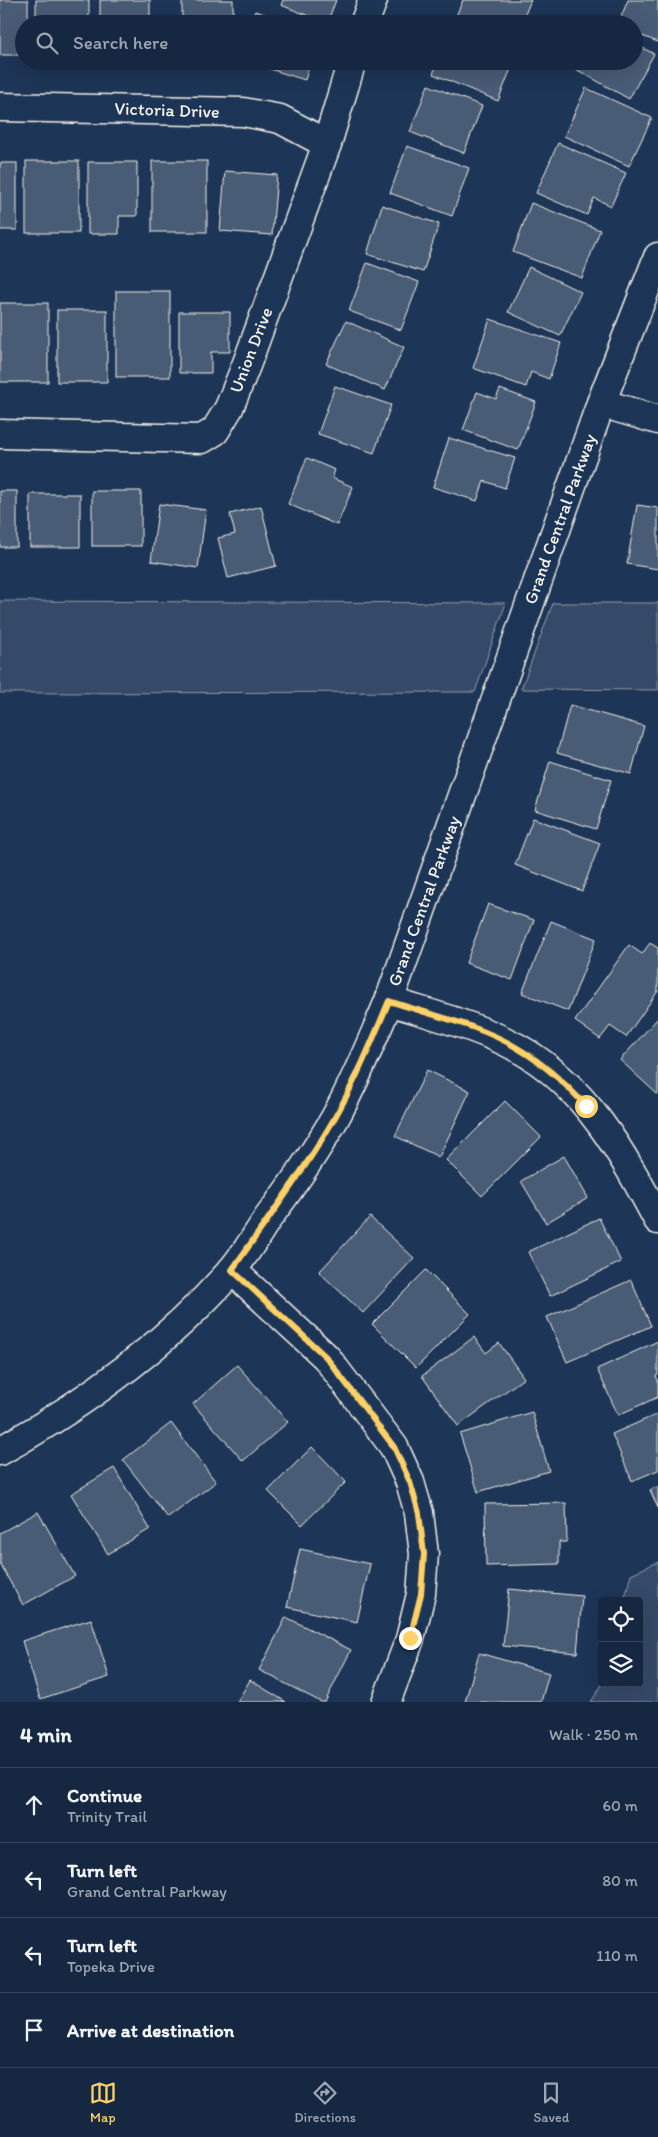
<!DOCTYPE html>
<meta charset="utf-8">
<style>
body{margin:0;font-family:Itim,sans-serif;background:#1f3048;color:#f1f3f6}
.controls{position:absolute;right:15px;bottom:15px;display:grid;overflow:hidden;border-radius:5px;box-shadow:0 5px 20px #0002}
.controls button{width:45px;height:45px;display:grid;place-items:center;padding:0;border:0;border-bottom:1px solid #35445a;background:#162841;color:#f1f3f6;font:25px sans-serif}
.stop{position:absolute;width:15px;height:15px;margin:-11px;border:4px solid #ffd166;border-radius:50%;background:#fff}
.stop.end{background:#ffd166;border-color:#fff;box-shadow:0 1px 5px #0008}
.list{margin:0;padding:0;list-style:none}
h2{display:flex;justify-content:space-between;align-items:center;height:65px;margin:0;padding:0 20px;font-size:21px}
h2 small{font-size:16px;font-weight:400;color:#9ea6b1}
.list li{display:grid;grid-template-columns:32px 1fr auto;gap:15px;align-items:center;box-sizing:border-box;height:75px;padding:0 20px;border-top:1px solid #35445a}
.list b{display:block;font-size:19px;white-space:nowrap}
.list p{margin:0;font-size:16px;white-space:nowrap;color:#9ea6b1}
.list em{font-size:16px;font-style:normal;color:#9ea6b1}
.icon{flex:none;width:28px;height:28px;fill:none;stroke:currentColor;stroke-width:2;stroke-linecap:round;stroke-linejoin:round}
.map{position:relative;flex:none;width:658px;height:1702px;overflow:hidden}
.search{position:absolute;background:#162841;box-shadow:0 5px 20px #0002;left:15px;right:15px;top:15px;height:55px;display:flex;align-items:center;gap:12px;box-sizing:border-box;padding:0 18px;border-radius:28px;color:#9ea6b1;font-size:19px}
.sheet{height:365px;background:#162841}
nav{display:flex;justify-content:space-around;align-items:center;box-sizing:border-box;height:70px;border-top:1px solid #35445a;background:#162841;font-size:14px;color:#9ea6b1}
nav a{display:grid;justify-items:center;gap:2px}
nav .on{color:#ffd166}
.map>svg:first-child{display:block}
</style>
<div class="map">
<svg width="658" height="1702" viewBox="0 0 658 1702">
<rect width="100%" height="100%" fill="#1d3557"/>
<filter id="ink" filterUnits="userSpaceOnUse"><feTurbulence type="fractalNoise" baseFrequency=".02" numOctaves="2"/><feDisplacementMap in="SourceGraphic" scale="10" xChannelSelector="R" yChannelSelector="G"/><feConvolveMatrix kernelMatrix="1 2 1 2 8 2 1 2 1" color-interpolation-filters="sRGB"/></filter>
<g filter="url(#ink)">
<g fill="#354a67" stroke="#949ea8">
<path d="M 0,601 L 506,603 L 475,692 L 0,693 Z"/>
<path d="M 553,603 L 658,603 L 658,690 L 521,689 Z"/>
<path d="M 658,1562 L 658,1702 L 591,1702 L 603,1683 L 639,1683 L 639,1601 L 624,1601 L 631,1574 Z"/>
</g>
<g fill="#485b74" stroke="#f4f1e8">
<path d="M 0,0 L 28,0 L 28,24 L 24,24 L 24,55 L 0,55 Z"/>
<rect x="36" y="0" width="53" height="24"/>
<rect x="100" y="0" width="50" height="24"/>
<rect x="182" y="0" width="51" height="24"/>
<path d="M 283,0 L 336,0 L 327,23 L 281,5 Z"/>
<path d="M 463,0 L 531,0 L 521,24 L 472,24 L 456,16 Z"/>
<path d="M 628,0 L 658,0 L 658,42 L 634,33 L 634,24 L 618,24 Z"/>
<path d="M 255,11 L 295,24 L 250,24 Z"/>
<path d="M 634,43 L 654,54 L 629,99 L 567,64 L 568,61 L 634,61 Z"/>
<path d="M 255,61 L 311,61 L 305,80 L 254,64 Z"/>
<path d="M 438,61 L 514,61 L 498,101 L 433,74 Z"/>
<path d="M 428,85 L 482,106 L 464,153 L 410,132 Z"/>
<path d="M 586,88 L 652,118 L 629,166 L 564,136 Z"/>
<path d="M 558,143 L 626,173 L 611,206 L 594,198 L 587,215 L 536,193 Z"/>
<path d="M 407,146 L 469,168 L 452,216 L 390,193 Z"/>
<rect x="26" y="161" width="53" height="72"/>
<rect x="152" y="161" width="55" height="71"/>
<path d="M 88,162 L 137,162 L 137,216 L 119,216 L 119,234 L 88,234 Z"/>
<rect x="0" y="163" width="17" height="67"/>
<path d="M 225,171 L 277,175 L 272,235 L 220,231 Z"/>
<path d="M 531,203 L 600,230 L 582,278 L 513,252 Z"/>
<path d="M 382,205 L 439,224 L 423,272 L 367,254 Z"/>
<path d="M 367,263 L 419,282 L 401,330 L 349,311 Z"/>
<path d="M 529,267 L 581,292 L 560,336 L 508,312 Z"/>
<rect x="116" y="291" width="54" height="86"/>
<rect x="0" y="303" width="48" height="79"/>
<rect x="57" y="310" width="50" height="72"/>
<path d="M 179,312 L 230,312 L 230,352 L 211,352 L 211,373 L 179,373 Z"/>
<path d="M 490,319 L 561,343 L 549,379 L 531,372 L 526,387 L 473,368 Z"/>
<path d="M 346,321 L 404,347 L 385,390 L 326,364 Z"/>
<path d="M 335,386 L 391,405 L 374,453 L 318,434 Z"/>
<path d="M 500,389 L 536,402 L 518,450 L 463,430 L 477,392 L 496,399 Z"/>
<path d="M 449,438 L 515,458 L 505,488 L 484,481 L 477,501 L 433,487 Z"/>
<path d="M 307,458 L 335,470 L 332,478 L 353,487 L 337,525 L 288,504 Z"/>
<rect x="0" y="491" width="17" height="56"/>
<rect x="92" y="491" width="49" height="55"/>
<rect x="30" y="494" width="50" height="53"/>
<path d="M 159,504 L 206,510 L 198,568 L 151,561 Z"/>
<path d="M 637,505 L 658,508 L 658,569 L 627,564 Z"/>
<path d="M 261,506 L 276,566 L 228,578 L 218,538 L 235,534 L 230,514 Z"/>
<path d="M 570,705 L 644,726 L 631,774 L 557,753 Z"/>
<path d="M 550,761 L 611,780 L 596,829 L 535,810 Z"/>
<path d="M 533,818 L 600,843 L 582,891 L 515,865 Z"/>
<path d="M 488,904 L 534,920 L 512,980 L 466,963 Z"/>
<path d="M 551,921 L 596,939 L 568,1011 L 522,993 Z"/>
<path d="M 650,943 L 658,948 L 658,991 L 626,1037 L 610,1026 L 600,1039 L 575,1021 L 629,945 L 642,954 Z"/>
<path d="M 658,1018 L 658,1094 L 657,1094 L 620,1060 Z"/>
<path d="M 427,1070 L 470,1091 L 439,1157 L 395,1136 Z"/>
<path d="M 505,1101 L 541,1137 L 482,1196 L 446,1160 Z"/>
<path d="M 564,1156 L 588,1198 L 546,1223 L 521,1181 Z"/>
<path d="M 370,1217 L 414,1258 L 363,1313 L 319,1272 Z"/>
<path d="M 599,1218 L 621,1262 L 550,1296 L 528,1252 Z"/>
<path d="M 426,1270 L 470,1314 L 416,1368 L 372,1324 Z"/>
<path d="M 631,1280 L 651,1326 L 567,1362 L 547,1317 Z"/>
<path d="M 474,1337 L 486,1353 L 499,1343 L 524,1378 L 458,1426 L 422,1376 Z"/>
<path d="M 658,1341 L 658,1375 L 656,1376 L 658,1380 L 658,1397 L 618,1415 L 597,1369 Z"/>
<path d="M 237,1365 L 288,1422 L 243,1461 L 193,1404 Z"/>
<path d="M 532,1412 L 549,1471 L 478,1492 L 460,1434 Z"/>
<path d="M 658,1414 L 658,1470 L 632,1481 L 612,1434 Z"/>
<path d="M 171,1423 L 216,1482 L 168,1518 L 123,1460 Z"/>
<path d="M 312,1447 L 346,1482 L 302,1525 L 268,1491 Z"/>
<path d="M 114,1468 L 150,1529 L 108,1554 L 71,1494 Z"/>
<path d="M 658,1486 L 658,1508 L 650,1490 Z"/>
<path d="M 566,1503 L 567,1542 L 559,1542 L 559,1564 L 486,1566 L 485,1504 Z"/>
<path d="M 38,1512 L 75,1576 L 23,1605 L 0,1564 L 0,1533 Z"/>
<path d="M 300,1549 L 370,1564 L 357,1622 L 287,1607 Z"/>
<path d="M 509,1589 L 582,1596 L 577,1653 L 503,1646 Z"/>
<path d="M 286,1617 L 351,1650 L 325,1702 L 321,1702 L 259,1670 Z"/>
<path d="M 91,1619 L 109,1677 L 40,1699 L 22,1641 Z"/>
<path d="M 479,1653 L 549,1673 L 541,1702 L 465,1702 Z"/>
<path d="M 250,1680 L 286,1702 L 237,1702 Z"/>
</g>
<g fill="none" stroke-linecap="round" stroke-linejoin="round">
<defs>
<g id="minor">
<path d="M 364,24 L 373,0"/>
<path d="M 0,107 L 243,112 L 280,119 L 327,144"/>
<path d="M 601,403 L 658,420"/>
<path d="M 0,434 L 202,439 L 215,431 L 229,408 L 247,363 L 327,144 L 352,61"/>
<path d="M 389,1001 C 432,1015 478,1026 518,1048 C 586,1086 623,1154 658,1220"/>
<path d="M 232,1270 L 326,1357 L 394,1447 L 410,1482 L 419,1513 L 424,1554 L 421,1594 L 410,1639 L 386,1702"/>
<path d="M 0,1451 C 84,1404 167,1344 231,1271 C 245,1255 256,1236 268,1218 C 292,1186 315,1153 335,1118 C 356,1080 372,1040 389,1001 L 601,403 L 658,257"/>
</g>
</defs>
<use href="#minor" stroke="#f4f1e8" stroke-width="31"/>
<use href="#minor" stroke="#1d3557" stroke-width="28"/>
</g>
</g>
<g fill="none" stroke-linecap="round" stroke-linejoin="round" filter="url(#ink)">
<path stroke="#ffd166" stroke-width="6" d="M 410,1638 L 421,1594 L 424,1554 L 419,1513 L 410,1482 L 394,1447 L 326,1357 L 232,1270 C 267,1220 304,1171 334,1119 C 356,1081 372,1041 389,1001 C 431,1015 480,1025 519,1049 C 544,1064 566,1084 586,1106"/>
</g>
<g text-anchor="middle" stroke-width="4" stroke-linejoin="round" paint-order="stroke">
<g font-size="18" fill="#f4f1e8" stroke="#1d3557">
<text transform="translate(167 110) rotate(2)" y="6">Victoria Drive</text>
<text transform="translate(251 350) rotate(-69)" y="6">Union Drive</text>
<text transform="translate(560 519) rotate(-70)" y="6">Grand Central Parkway</text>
<text transform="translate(424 901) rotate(-70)" y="6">Grand Central Parkway</text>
</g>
</g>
</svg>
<div class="controls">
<button><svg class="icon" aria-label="locate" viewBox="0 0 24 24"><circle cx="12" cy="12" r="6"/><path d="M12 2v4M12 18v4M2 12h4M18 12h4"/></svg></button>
<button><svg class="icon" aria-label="layers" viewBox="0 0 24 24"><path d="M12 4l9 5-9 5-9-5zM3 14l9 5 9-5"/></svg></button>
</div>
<div class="stop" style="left:586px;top:1106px"></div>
<div class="stop end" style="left:410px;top:1638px"></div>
<div class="search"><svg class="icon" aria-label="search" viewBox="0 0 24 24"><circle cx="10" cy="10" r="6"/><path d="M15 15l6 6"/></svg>Search here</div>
</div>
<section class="sheet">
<h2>4 min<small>Walk · 250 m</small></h2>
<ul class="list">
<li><svg class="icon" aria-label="ahead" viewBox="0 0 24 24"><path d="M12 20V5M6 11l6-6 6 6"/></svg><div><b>Continue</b><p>Trinity Trail</p></div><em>60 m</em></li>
<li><svg class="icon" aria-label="left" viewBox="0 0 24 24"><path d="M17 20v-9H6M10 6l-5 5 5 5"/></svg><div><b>Turn left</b><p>Grand Central Parkway</p></div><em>80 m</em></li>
<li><svg class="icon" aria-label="left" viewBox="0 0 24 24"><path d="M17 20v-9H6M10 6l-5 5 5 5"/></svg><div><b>Turn left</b><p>Topeka Drive</p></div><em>110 m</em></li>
<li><svg class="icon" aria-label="arrive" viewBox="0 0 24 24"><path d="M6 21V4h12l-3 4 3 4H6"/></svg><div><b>Arrive at destination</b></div></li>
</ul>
</section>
<nav>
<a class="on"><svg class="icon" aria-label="map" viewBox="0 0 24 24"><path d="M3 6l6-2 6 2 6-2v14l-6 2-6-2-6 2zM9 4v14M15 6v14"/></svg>Map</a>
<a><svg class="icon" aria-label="directions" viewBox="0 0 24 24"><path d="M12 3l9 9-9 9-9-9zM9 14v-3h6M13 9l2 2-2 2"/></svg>Directions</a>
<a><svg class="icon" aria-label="saved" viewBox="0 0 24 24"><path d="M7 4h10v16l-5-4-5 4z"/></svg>Saved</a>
</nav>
